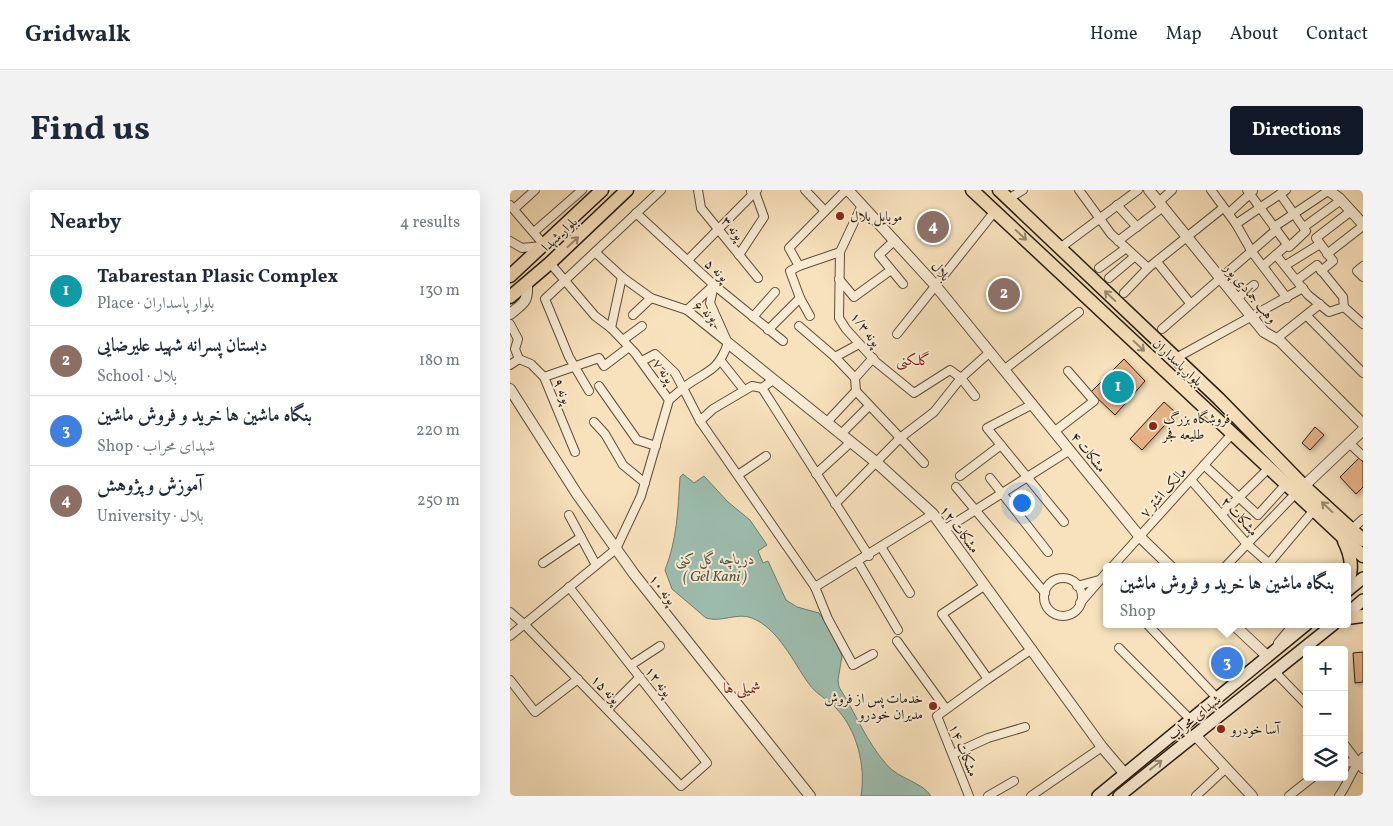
<!DOCTYPE html>
<meta charset="utf-8">
<style>
body{margin:0;font-family:Vollkorn,Amiri,serif;background:#f2f2f3;color:#1f2937}
.controls{position:absolute;right:15px;bottom:15px;display:grid;overflow:hidden;border-radius:5px;box-shadow:0 5px 20px #0002}
.controls button{width:45px;height:45px;display:grid;place-items:center;padding:0;border:0;border-bottom:1px solid #e0e1e3;background:#fff;color:#1f2937;font:25px sans-serif}
.you{position:absolute;left:511px;top:312px;width:18px;height:18px;margin:-12px;border:4px solid #fff;border-radius:50%;background:#1a73e8;box-shadow:0 0 0 8px #1a73e833}
.badge{display:grid;place-items:center;width:32px;height:32px;border-radius:50%;background:#111827;color:#fff;font-size:16px;font-weight:700}
.pin{position:absolute;translate:-50% -50%;border:2px solid #fff;box-shadow:0 1px 5px #0006}
.popup{position:absolute;left:593px;top:373px;width:248px;height:65px;box-sizing:border-box;display:grid;place-content:center;border-radius:5px;background:#fff;filter:drop-shadow(0 1px 4px #0005);font-size:16px;white-space:nowrap;color:#747a83}
.popup b{font-size:19px;color:#1f2937}
.popup::after{content:'';position:absolute;left:50%;top:100%;margin-left:-10px;border:10px solid transparent;border-top-color:#fff}
.list{margin:0;padding:0;list-style:none}
h2{display:flex;justify-content:space-between;align-items:center;height:65px;margin:0;padding:0 20px;font-size:21px}
h2 small{font-size:16px;font-weight:400;color:#747a83}
.list li{display:grid;grid-template-columns:32px 1fr auto;gap:15px;align-items:center;box-sizing:border-box;height:70px;padding:0 20px;border-top:1px solid #e0e1e3}
.list b{display:block;font-size:19px;white-space:nowrap}
.list p{margin:0;font-size:16px;white-space:nowrap;color:#747a83}
.list em{font-size:16px;font-style:normal;color:#747a83}
.icon{flex:none;width:28px;height:28px;fill:none;stroke:currentColor;stroke-width:2;stroke-linecap:round;stroke-linejoin:round}
.map{position:relative;flex:none;width:853px;height:606px;overflow:hidden;border-radius:5px}
header{display:flex;align-items:center;gap:30px;box-sizing:border-box;height:70px;padding:0 25px;background:#fff;border-bottom:1px solid #e0e1e3}
header strong{font-size:24px}
nav{display:flex;gap:28px;margin-inline-start:auto;font-size:18px}
.intro{display:flex;align-items:center;justify-content:space-between;box-sizing:border-box;height:120px;padding:0 30px}
h1{margin:0;font-size:35px}
.button{padding:12px 22px;border-radius:5px;background:#111827;color:#fff;font-size:18px;font-weight:700}
main{display:flex;gap:30px;padding:0 30px}
aside{flex:1;background:#fff;border-radius:5px;box-shadow:0 5px 20px #0002}
.map>svg:first-child{display:block}
</style>
<header>
<strong>Gridwalk</strong>
<nav><a>Home</a><a>Map</a><a>About</a><a>Contact</a></nav>
</header>
<div class="intro"><h1>Find us</h1><a class="button">Directions</a></div>
<main>
<aside>
<h2>Nearby<small>4 results</small></h2>
<ul class="list">
<li><span class="badge" style="background:#0f9aa8">1</span><div><b>Tabarestan Plasic Complex</b><p>Place · بلوار پاسداران</p></div><em>130 m</em></li>
<li><span class="badge" style="background:#8d6e63">2</span><div><b>دبستان پسرانه شهید علیرضایی</b><p>School · بلال</p></div><em>180 m</em></li>
<li><span class="badge" style="background:#3f7fe0">3</span><div><b>بنگاه ماشین ها خرید و فروش ماشین</b><p>Shop · شهدای محراب</p></div><em>220 m</em></li>
<li><span class="badge" style="background:#8d6e63">4</span><div><b>آموزش و پژوهش</b><p>University · بلال</p></div><em>250 m</em></li>
</ul>
</aside>
<div class="map">
<svg width="853" height="606" viewBox="0 0 853 606">
<defs>
<filter id="shadow"><feDropShadow dx="2" dy="2" stdDeviation="2.5" flood-color="#0004"/></filter>
</defs>
<rect width="100%" height="100%" fill="#f8e2bd"/>
<filter id="stains"><feTurbulence type="fractalNoise" baseFrequency=".004" numOctaves="4"/><feColorMatrix values="0 0 0 0 .2 0 0 0 0 .09 0 0 0 0 .02 0 0 0 .5 -.17"/></filter>
<radialGradient id="worn" r=".72"><stop offset=".6" stop-color="#630" stop-opacity="0"/><stop offset="1" stop-color="#630" stop-opacity=".3"/></radialGradient>
<path fill="#9dbeb0" stroke="#6e7e70" d="M 173,284 L 184,293 L 194,286 L 218,312 L 240,330 L 257,355 L 248,361 L 253,373 L 258,371 L 276,410 L 287,417 L 309,423 L 319,438 L 332,466 L 328,490 L 329,497 C 345,522 357,553 377,575 C 389,589 412,592 421,606 L 351,606 C 356,576 347,539 325,517 C 317,509 306,504 299,494 C 283,472 269,439 242,428 C 227,422 211,433 196,428 L 162,399 L 155,380 C 167,350 168,320 170,287 Z"/>
<g fill="#e7b187" stroke="#271d0f" filter="url(#shadow)">
<path d="M 614,169 L 635,191 L 605,225 L 581,202 Z"/>
<path d="M 654,212 L 666,223 L 632,260 L 620,249 Z"/>
<path d="M 805,237 L 814,245 L 800,260 L 792,253 Z"/>
<path d="M 849,268 L 853,272 L 853,297 L 846,304 L 830,287 Z"/>
<path d="M 853,462 L 853,492 L 845,493 L 843,463 Z"/>
</g>
<g fill="none" stroke-linecap="round" stroke-linejoin="round">
<defs>
<g id="minor">
<path d="M 188,0 L 191,18 L 248,88"/>
<path d="M 295,0 L 315,21"/>
<path d="M 569,0 L 601,44 L 638,78"/>
<path d="M 701,0 L 726,34 L 742,62 L 777,108"/>
<path d="M 737,0 L 779,57 L 796,41 L 770,4"/>
<path d="M 498,9 L 513,0"/>
<path d="M 649,12 L 662,0"/>
<path d="M 0,15 L 35,56"/>
<path d="M 352,15 L 330,62 L 329,128 L 336,139 L 366,172 L 404,203 L 440,180 L 451,188 L 465,206"/>
<path d="M 607,15 L 627,37"/>
<path d="M 4,19 L 25,0"/>
<path d="M 126,23 L 204,95 L 273,151"/>
<path d="M 719,23 L 743,1"/>
<path d="M 726,34 L 776,0"/>
<path d="M 764,37 L 818,1"/>
<path d="M 794,37 L 831,10"/>
<path d="M 24,42 L 72,0"/>
<path d="M 385,50 L 369,65 L 393,94"/>
<path d="M 0,51 L 12,58 L 31,56"/>
<path d="M 608,51 L 653,17"/>
<path d="M 550,58 L 628,0"/>
<path d="M 85,62 L 112,87 L 141,108 L 177,120 L 218,153"/>
<path d="M 330,62 L 289,76 L 279,58 L 336,0"/>
<path d="M 817,64 L 853,36"/>
<path d="M 229,65 L 254,27 L 245,2 L 241,1"/>
<path d="M 766,65 L 798,105 L 819,122 L 834,117 L 853,134"/>
<path d="M 178,70 L 247,0"/>
<path d="M 647,72 L 680,113"/>
<path d="M 776,75 L 810,54"/>
<path d="M 289,76 L 280,81 L 290,108 L 300,126"/>
<path d="M 753,76 L 777,55"/>
<path d="M 853,76 L 847,81 L 853,87"/>
<path d="M 589,78 L 615,59"/>
<path d="M 811,81 L 823,71 L 806,48 L 841,21"/>
<path d="M 599,88 L 624,67"/>
<path d="M 329,89 L 344,107 L 381,80"/>
<path d="M 787,90 L 807,75 L 833,107 L 834,117"/>
<path d="M 204,95 L 200,113 L 217,151"/>
<path d="M 614,103 L 638,78 L 713,18"/>
<path d="M 726,109 L 744,95"/>
<path d="M 177,120 L 204,95"/>
<path d="M 123,125 L 141,108"/>
<path d="M 797,126 L 853,183"/>
<path d="M 243,127 L 265,102"/>
<path d="M 0,134 L 8,149 L 5,159 L 9,169 L 21,174 L 34,187 L 65,262"/>
<path d="M 289,136 L 325,167"/>
<path d="M 101,138 L 112,87"/>
<path d="M 652,139 L 766,40"/>
<path d="M 258,140 L 290,108"/>
<path d="M 387,144 L 485,21"/>
<path d="M 766,149 L 810,114"/>
<path d="M 113,150 L 132,136"/>
<path d="M 218,153 C 207,184 196,180 173,198 L 190,231 L 305,397 L 423,324"/>
<path d="M 349,154 L 325,167 L 345,188 L 346,201 L 414,273"/>
<path d="M 666,168 L 793,98"/>
<path d="M 132,171 L 145,164 L 165,183 L 173,198 L 159,210"/>
<path d="M 211,171 L 234,200"/>
<path d="M 0,175 L 9,169"/>
<path d="M 495,179 L 569,122"/>
<path d="M 34,187 L 89,168 L 94,176 L 119,157"/>
<path d="M 345,188 L 363,168"/>
<path d="M 263,190 L 252,198 L 359,366"/>
<path d="M 89,196 L 127,250 L 146,256"/>
<path d="M 79,201 L 59,167 L 35,109 L 151,0"/>
<path d="M 523,214 L 477,238 L 554,332"/>
<path d="M 190,231 L 203,219 L 242,196 L 252,198"/>
<path d="M 84,232 L 95,244 L 113,275 L 135,293"/>
<path d="M 317,232 L 346,201"/>
<path d="M 545,241 L 584,211 L 558,181"/>
<path d="M 331,244 L 359,216"/>
<path d="M 839,253 L 853,266"/>
<path d="M 694,275 L 748,325 L 776,294"/>
<path d="M 306,284 L 341,252"/>
<path d="M 228,285 L 256,266"/>
<path d="M 450,286 L 491,255"/>
<path d="M 480,288 L 538,362"/>
<path d="M 681,290 L 737,354 L 763,377"/>
<path d="M 446,297 L 535,403"/>
<path d="M 325,314 L 390,248 L 424,222 L 451,188 L 480,162"/>
<path d="M 712,324 L 759,278"/>
<path d="M 59,325 L 86,375"/>
<path d="M 434,340 L 560,260"/>
<path d="M 841,340 L 853,329"/>
<path d="M 371,357 L 400,403"/>
<path d="M 348,372 L 388,440"/>
<path d="M 33,373 L 71,347"/>
<path d="M 602,377 L 722,244"/>
<path d="M 715,377 L 786,303"/>
<path d="M 756,377 L 804,320"/>
<circle cx="553" cy="407" r="19"/>
<path d="M 474,396 L 432,424 L 478,489 L 522,459"/>
<path d="M 567,396 L 589,390"/>
<path d="M 305,397 L 318,429 L 343,475 L 363,464"/>
<path d="M 570,413 L 597,382"/>
<path d="M 0,422 L 15,435 L 171,596 L 197,573 L 59,397"/>
<path d="M 637,434 L 707,508"/>
<path d="M 0,446 L 106,359 L 131,306 L 159,210 L 125,163 L 101,138 L 85,126 L 40,73"/>
<path d="M 387,451 L 436,519"/>
<path d="M 768,453 L 784,434"/>
<path d="M 609,458 L 681,530"/>
<path d="M 121,475 L 150,456"/>
<path d="M 765,482 L 797,515"/>
<path d="M 0,490 L 25,522 L 68,489"/>
<path d="M 98,519 L 130,487"/>
<path d="M 834,554 L 853,579"/>
<path d="M 443,564 L 478,548 L 515,537"/>
<path d="M 834,572 L 847,573"/>
<path d="M 459,606 L 427,526 L 478,489"/>
<path d="M 478,606 L 504,591"/>
<path d="M 521,606 L 592,557"/>
<path d="M 686,606 L 716,578"/>
<path d="M 779,606 L 803,587"/>
<path d="M 829,606 C 838,594 842,578 853,567"/>
</g>
<g id="tertiary">
<path d="M 338,0 L 425,95 L 630,347 L 661,377"/>
<path d="M 639,0 L 754,142 L 770,151 L 853,234"/>
<path d="M 818,0 L 829,8 L 853,34"/>
<path d="M 0,124 C 14,113 18,112 17,94"/>
<path d="M 218,153 L 367,273 L 423,324 L 592,557 L 615,584"/>
<path d="M 0,199 L 67,304 L 124,384 L 300,606"/>
<path d="M 794,296 L 853,240"/>
<path d="M 723,434 L 757,466"/>
<path d="M 685,545 L 742,606"/>
</g>
<g id="secondary">
<path d="M 837,401 L 853,388"/>
<path d="M 837,424 L 853,410"/>
<path d="M 588,606 L 797,434"/>
<path d="M 609,606 L 824,434"/>
</g>
<g id="primary">
<path d="M 462,0 L 853,366"/>
<path d="M 489,0 L 709,209 L 794,296 L 853,350"/>
<path d="M 0,86 L 92,0"/>
<path d="M 0,107 L 40,73 L 117,0"/>
<path d="M 834,351 C 841,365 844,379 837,393"/>
<path d="M 837,428 L 853,426"/>
</g>
</defs>
<use href="#minor" stroke="#5b4e3a" stroke-width="10"/>
<use href="#tertiary" stroke="#5b4e3a" stroke-width="12"/>
<use href="#secondary" stroke="#271d0f" stroke-width="14"/>
<use href="#primary" stroke="#271d0f" stroke-width="15"/>
<use href="#minor" stroke="#faecd4" stroke-width="8"/>
<use href="#tertiary" stroke="#faecd4" stroke-width="10"/>
<use href="#secondary" stroke="#faecd4" stroke-width="11"/>
<use href="#primary" stroke="#f8e2bd" stroke-width="12"/>
</g>
<defs><path id="oneway-shaft" d="M-6 0H5M1.5-3L5.5 0L1.5 3" fill="none" stroke-width="1.6" stroke-linecap="round" stroke-linejoin="round" transform="scale(1.25)"/></defs>
<g stroke="#9a896f">
<use href="#oneway-shaft" transform="translate(511 45) rotate(43)"/>
<use href="#oneway-shaft" transform="translate(63 52) rotate(-43)"/>
<use href="#oneway-shaft" transform="translate(600 106) rotate(-137)"/>
<use href="#oneway-shaft" transform="translate(629 156) rotate(43)"/>
<use href="#oneway-shaft" transform="translate(817 317) rotate(-137)"/>
</g>
<use stroke="#9b8f7b" href="#oneway-shaft" transform="translate(646 575) rotate(-38)"/>
<g fill="#8f2418" stroke="#faecd4" stroke-width="2">
<circle cx="330" cy="26" r="5"/>
<circle cx="643" cy="236" r="5"/>
<circle cx="423" cy="516" r="5"/>
<circle cx="711" cy="539" r="5"/>
</g>
<g text-anchor="middle" stroke-width="4" stroke-linejoin="round" paint-order="stroke">
<g font-size="14" fill="#271d0f" stroke="#faecd4" text-anchor="start">
<text x="340" y="31">موبایل بلال</text>
<text x="653" y="233">فروشگاه بزرگ<tspan x="653" dy="16">طلیعه فجر</tspan></text>
<text x="413" y="513" text-anchor="end">خدمات پس از فروش<tspan x="413" dy="16">مدیران خودرو</tspan></text>
<text x="721" y="544">آسا خودرو</text>
</g>
<g font-size="14" fill="#271d0f" stroke="#faecd4">
<text transform="translate(223 38) rotate(51)" y="5">پونه ۳</text>
<text transform="translate(49 44) rotate(-43)" y="5">بلوار شهدا</text>
<text transform="translate(207 80) rotate(42)" y="5">پونه ۵</text>
<text transform="translate(431 81) rotate(49)" y="5">بلال</text>
<text transform="translate(741 103) rotate(50)" y="5">وهب جمادی پور</text>
<text transform="translate(196 121) rotate(36)" y="5">پونه ۶</text>
<text transform="translate(356 139) rotate(52)" y="5">پونه ۱/۳</text>
<text transform="translate(668 172) rotate(43)" y="5">بلوار پاسداران</text>
<text transform="translate(154 181) rotate(55)" y="5">پونه ۷</text>
<text transform="translate(53 201) rotate(67)" y="5">پونه ۹</text>
<text transform="translate(579 262) rotate(51)" y="5">مشکات ۴</text>
<text transform="translate(653 302) rotate(-48)" y="5">مالک اشتر ۷</text>
<text transform="translate(730 326) rotate(48)" y="5">مشکات ۲</text>
<text transform="translate(450 339) rotate(53)" y="5">مشکات ۱۲</text>
<text transform="translate(153 399) rotate(52)" y="5">پونه ۱۰</text>
<text transform="translate(149 491) rotate(52)" y="5">پونه ۱۲</text>
<text transform="translate(96 499) rotate(46)" y="5">پونه ۱۵</text>
<text transform="translate(684 527) rotate(-38)" y="5">شهدای محراب</text>
<text transform="translate(454 560) rotate(68)" y="5">مشکات ۱۴</text>
</g>
<g font-size="15" fill="#7a1f14" stroke="#faecd4">
<text x="403" y="175">گلکنی</text>
<text x="232" y="503">شمیلی ها</text>
</g>
<g font-size="15" font-style="italic" fill="#505547" stroke="#faecd4">
<text x="205" y="374">دریاچه گل کنی<tspan x="205" dy="17">( Gel Kani )</tspan></text>
</g>
</g>
<rect width="100%" height="100%" filter="url(#stains)"/>
<rect width="100%" height="100%" fill="url(#worn)"/>
</svg>
<div class="controls">
<button>+</button>
<button>−</button>
<button><svg class="icon" aria-label="layers" viewBox="0 0 24 24"><path d="M12 4l9 5-9 5-9-5zM3 14l9 5 9-5"/></svg></button>
</div>
<div class="you"></div>
<div class="pin badge" style="left:608px;top:197px;background:#0f9aa8">1</div>
<div class="pin badge" style="left:494px;top:104px;background:#8d6e63">2</div>
<div class="pin badge" style="left:717px;top:473px;background:#3f7fe0">3</div>
<div class="popup"><b>بنگاه ماشین ها خرید و فروش ماشین</b>Shop</div>
<div class="pin badge" style="left:423px;top:37px;background:#8d6e63">4</div>
</div>
</main>
